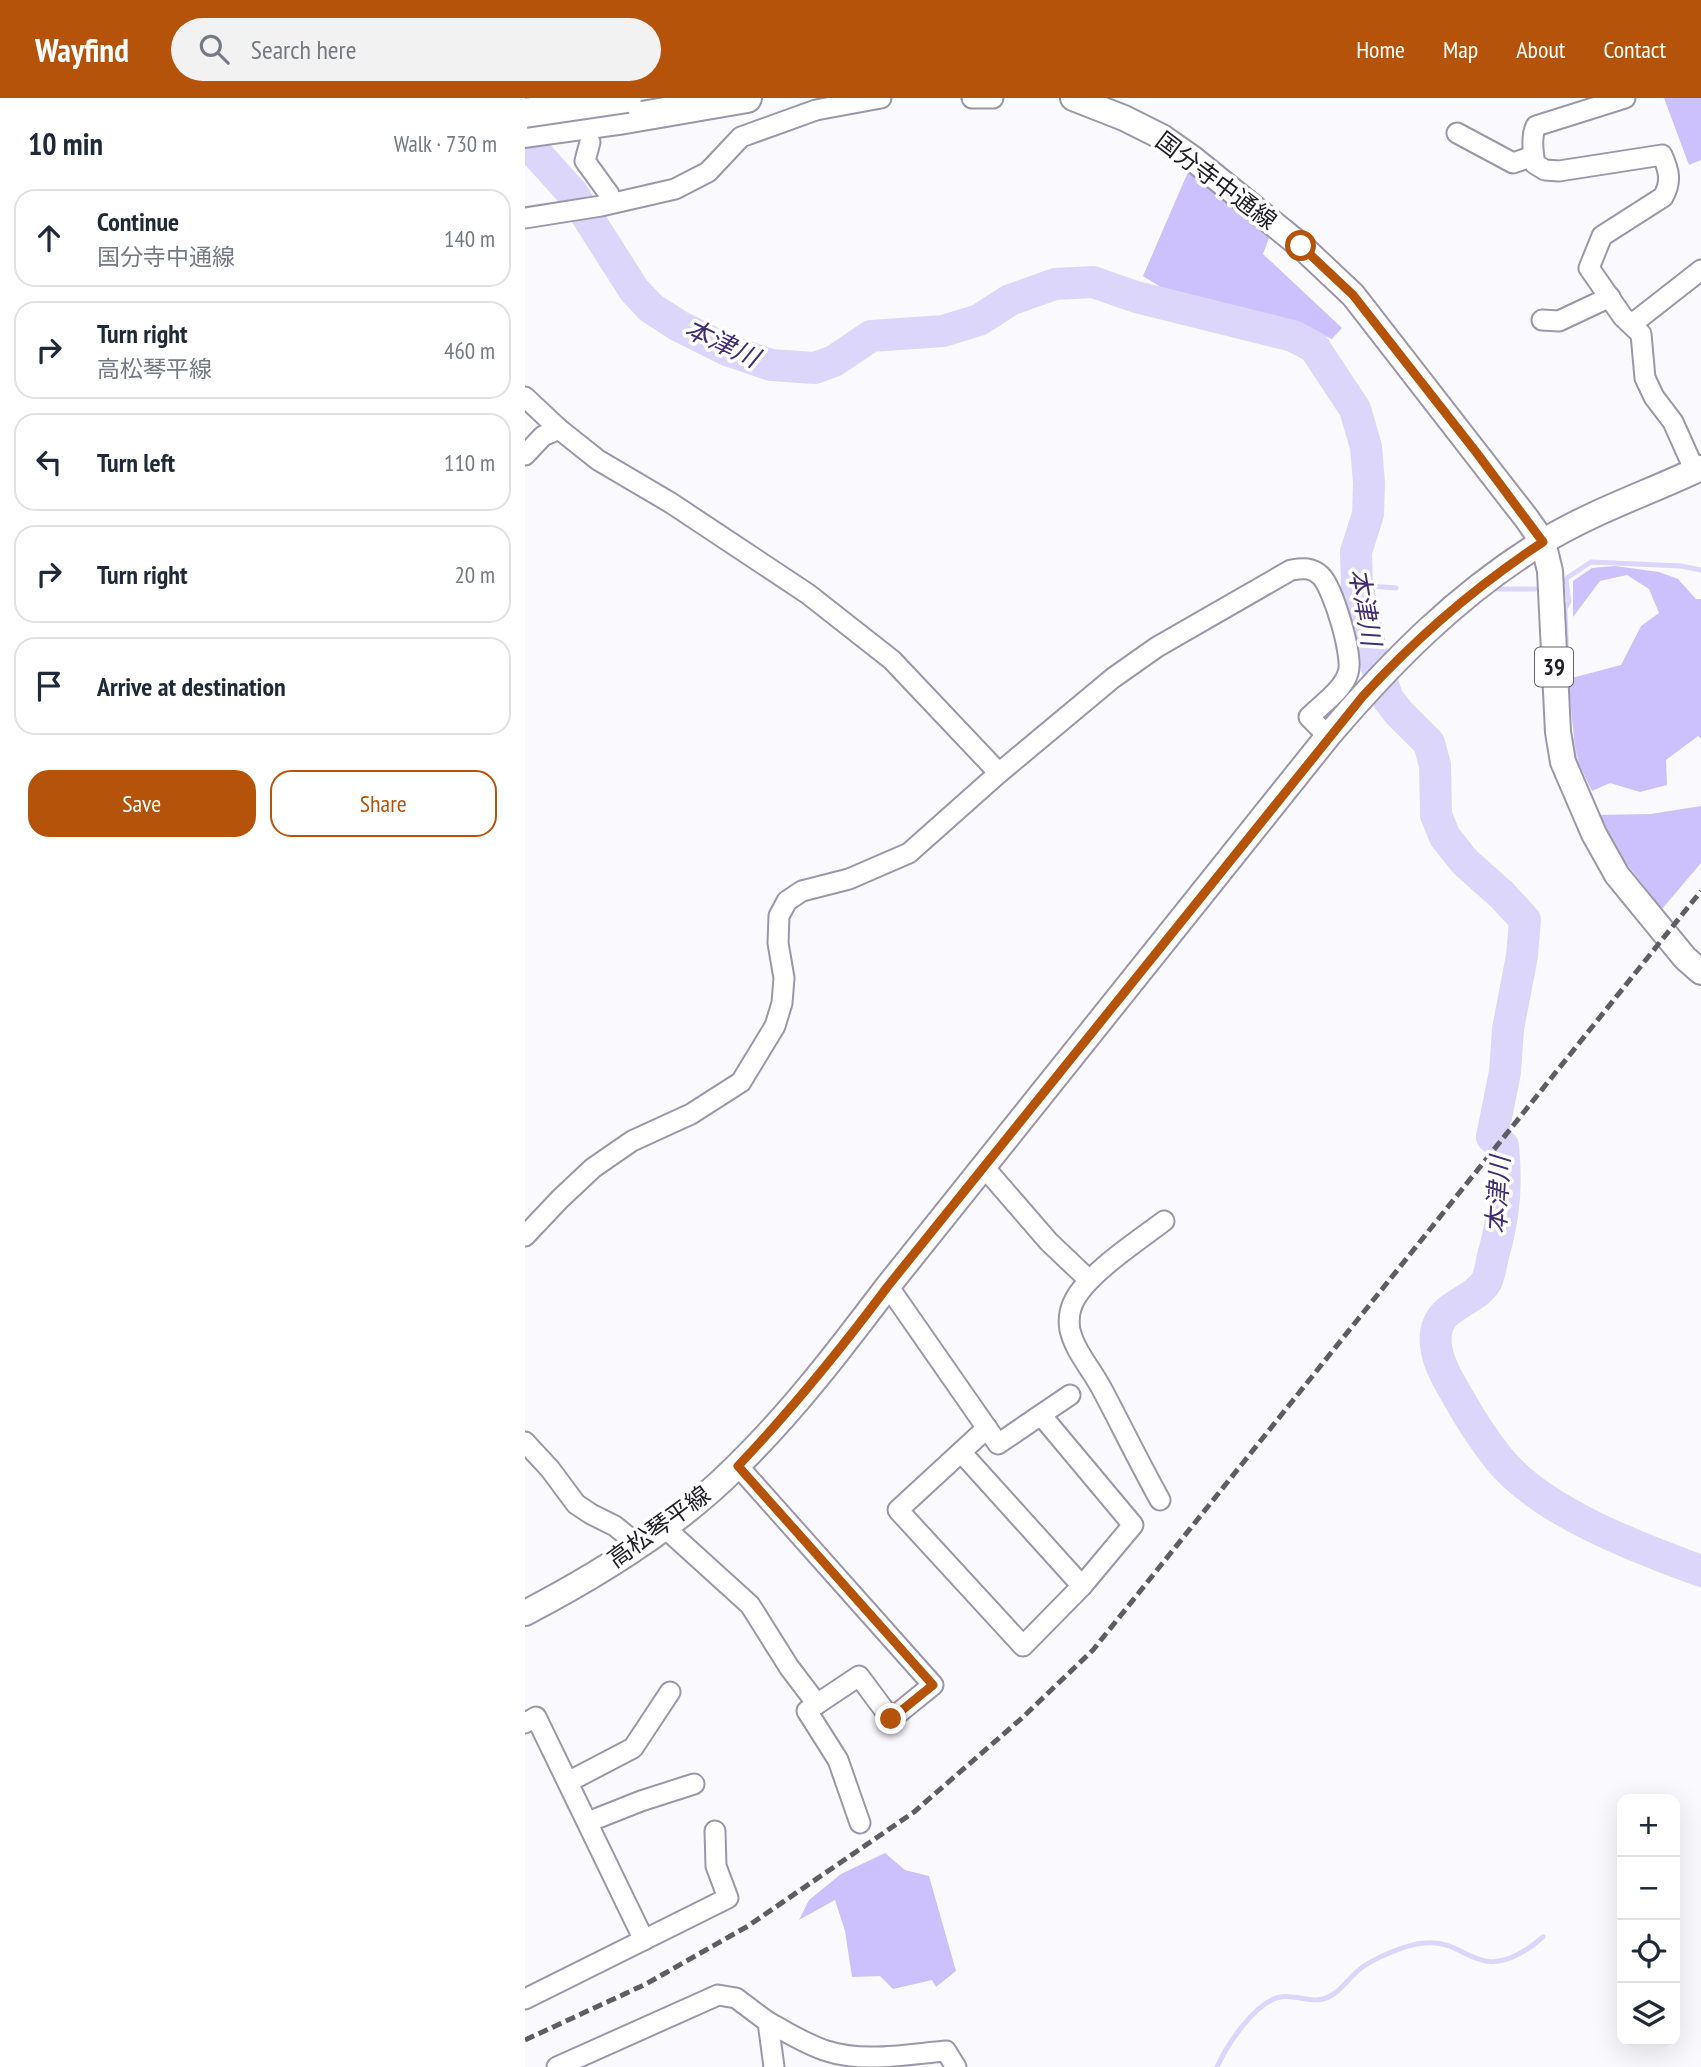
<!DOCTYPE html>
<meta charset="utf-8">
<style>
body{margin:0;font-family:"PT Sans Narrow","Noto Sans JP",sans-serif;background:#f2f2f3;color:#1f2937}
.controls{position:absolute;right:21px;bottom:21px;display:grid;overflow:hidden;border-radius:14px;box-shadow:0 7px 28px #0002}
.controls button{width:63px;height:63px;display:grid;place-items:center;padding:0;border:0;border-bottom:2px solid #e0e1e3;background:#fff;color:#1f2937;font:35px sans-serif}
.stop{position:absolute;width:21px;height:21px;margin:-16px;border:5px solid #b45309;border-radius:50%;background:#fff}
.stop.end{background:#b45309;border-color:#fff;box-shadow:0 2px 7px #0008}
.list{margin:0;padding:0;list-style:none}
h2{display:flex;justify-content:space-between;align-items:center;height:91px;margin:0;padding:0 28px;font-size:30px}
h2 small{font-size:23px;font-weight:400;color:#747a83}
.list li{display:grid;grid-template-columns:46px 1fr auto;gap:21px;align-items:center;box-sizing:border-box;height:98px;margin:0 14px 14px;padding:0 14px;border:2px solid #e0e1e3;border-radius:21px}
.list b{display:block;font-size:26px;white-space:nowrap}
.list p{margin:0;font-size:23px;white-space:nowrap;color:#747a83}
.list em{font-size:23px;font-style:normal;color:#747a83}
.actions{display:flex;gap:14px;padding:21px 28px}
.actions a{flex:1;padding:16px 0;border:2px solid #b45309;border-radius:21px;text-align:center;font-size:24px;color:#b45309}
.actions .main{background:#b45309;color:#fff}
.icon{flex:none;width:38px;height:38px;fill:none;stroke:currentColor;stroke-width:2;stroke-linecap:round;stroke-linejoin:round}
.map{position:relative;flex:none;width:1176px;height:1969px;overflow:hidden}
header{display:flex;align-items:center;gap:42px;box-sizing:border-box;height:98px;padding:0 35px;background:#b45309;color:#fff}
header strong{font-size:33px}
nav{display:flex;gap:38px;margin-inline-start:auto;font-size:24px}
.search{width:490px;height:63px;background:#f2f2f3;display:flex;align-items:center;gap:18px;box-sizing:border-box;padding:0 24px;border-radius:38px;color:#747a83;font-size:26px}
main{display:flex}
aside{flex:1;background:#fff}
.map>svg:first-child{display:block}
</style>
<header>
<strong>Wayfind</strong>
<div class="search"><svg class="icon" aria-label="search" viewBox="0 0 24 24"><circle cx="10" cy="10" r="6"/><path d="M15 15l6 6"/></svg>Search here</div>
<nav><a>Home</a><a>Map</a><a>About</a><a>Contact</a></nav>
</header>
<main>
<aside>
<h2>10 min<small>Walk · 730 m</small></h2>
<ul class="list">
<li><svg class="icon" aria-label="ahead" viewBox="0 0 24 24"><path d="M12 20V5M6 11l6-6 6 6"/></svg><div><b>Continue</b><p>国分寺中通線</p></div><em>140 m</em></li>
<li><svg class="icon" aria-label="right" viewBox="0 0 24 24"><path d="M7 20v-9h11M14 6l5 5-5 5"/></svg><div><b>Turn right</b><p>高松琴平線</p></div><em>460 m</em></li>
<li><svg class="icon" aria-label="left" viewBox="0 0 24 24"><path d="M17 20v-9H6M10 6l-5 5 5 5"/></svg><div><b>Turn left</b></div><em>110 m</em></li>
<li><svg class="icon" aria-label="right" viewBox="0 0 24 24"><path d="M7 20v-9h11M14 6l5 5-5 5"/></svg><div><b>Turn right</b></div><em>20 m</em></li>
<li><svg class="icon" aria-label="arrive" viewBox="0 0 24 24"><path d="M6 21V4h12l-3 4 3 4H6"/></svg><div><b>Arrive at destination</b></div></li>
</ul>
<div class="actions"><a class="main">Save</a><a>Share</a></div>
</aside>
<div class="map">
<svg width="1176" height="1969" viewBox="0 0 1176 1969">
<rect width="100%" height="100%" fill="#fafafe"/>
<g fill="#ccc1fd">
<path d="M 1139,0 L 1176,0 L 1176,62 L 1164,67 Z"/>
<path d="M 663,74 L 744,140 L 738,156 L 817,230 L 807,241 L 767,223 L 653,200 L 618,178 Z"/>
<path d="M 1090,468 L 1134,474 L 1153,481 L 1171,501 L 1176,501 L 1176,640 L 1173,638 L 1141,662 L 1142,687 L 1115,694 L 1085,685 L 1067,693 L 1051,660 L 1043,581 L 1096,567 L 1116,528 L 1134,515 L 1124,491 L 1102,477 L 1075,483 L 1048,519 L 1048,483 L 1067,470 Z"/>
<path d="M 1176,708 L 1176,765 L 1137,811 L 1090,751 L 1069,717 L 1126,716 Z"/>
<path d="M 360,1755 L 380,1772 L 404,1778 L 431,1873 L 411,1889 L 407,1882 L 368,1891 L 355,1878 L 327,1879 L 320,1833 L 310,1802 L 274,1822 L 284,1802 L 316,1776 Z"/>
</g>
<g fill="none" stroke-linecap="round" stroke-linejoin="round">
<g stroke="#dcd6fb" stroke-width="5">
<path d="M 1039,482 L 1066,464 L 1156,468 L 1176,472"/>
<path d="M 1041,482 L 1044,503 L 1040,511 L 1042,567"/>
<path d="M 832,487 L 871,490"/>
<path d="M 973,491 L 1010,491"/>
<path d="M 1045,636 L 1053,671"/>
<path d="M 692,1969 C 702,1947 730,1904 755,1899 C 769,1896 785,1905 798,1901 C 814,1897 823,1880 835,1871 C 849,1860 882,1846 900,1845 C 929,1843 938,1859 961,1863 C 981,1867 1004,1851 1018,1839"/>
</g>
<path stroke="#dcd6fb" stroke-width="32" d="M 0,46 L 12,56 L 48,96 L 109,192 L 126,210 L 154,228 L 202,252 L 246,267 L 290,270 L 309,263 L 346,238 L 418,233 L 454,222 L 485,202 L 530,186 L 568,184 L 611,199 L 768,238 L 789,249 L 830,311 L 841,349 L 844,385 L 843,416 L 831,454 L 832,487 L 847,556 L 863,601 L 874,615 L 904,645 L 910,667 L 911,717 L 920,739 L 940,764 L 977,797 L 1000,822 L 997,858 L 983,931 L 980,974 L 967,1039 L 978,1048 C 982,1088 979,1120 968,1158 C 966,1166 965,1177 961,1184 C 948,1205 915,1206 911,1235 C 908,1257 922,1281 933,1299 C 945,1321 959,1342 974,1361 C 1017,1414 1113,1450 1176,1473"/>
<defs>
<g id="minor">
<path d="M 447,0 L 468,0"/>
<path d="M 1100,0 L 1011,28 C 1006,38 1008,55 1010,66 L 1020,72 L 1034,73 L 1137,57 C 1144,72 1147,84 1138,99 L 1077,138 L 1064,170 L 1098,219 L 1116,236 L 1120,280 L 1129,299 L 1148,324 L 1170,373"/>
<path d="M 932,35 L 988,65 L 1008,58"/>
<path d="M 65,44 L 60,63 L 84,96 L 86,105"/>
<path d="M 0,120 L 76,108 L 150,91 L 183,74 L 216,39 L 291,12 L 356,0"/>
<path d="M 1017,222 L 1034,223 L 1085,199"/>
<path d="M 1107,226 L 1176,172"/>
<path d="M 0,299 L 34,331 L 73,362 L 146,405 L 283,496 L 367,562 L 474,675"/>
<path d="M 0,357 L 18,338 L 34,331"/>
<path d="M 459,1069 L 524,1144 L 564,1182"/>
<path d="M 0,1138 L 35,1101 L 68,1070 L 107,1043 L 166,1016 L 216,984 L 250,928 L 257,905 L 259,880 L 253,845 L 254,818 L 262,803 L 277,793 L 324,781 L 384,755 L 474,675 L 588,580 L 632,549 L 766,472 C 778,470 787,469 796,478 C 808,490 829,559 823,575 C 818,592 797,606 784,619 L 803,638"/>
<path d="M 363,1188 L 473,1346 L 545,1297"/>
<path d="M 462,1330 L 373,1412 L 498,1548 L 557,1488 L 608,1427 L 516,1317"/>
<path d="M 0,1344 L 25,1371 L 51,1406 L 66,1416 L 90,1428 L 113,1447"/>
<path d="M 436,1354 L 557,1488"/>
<path d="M 213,1368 L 408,1587 L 366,1621 L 334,1578 L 292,1606"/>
<path d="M 635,1402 C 615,1366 597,1329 578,1293 C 568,1273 550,1254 545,1232 C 543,1221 545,1210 550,1201 C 565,1174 613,1143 639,1123"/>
<path d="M 139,1429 L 225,1507 L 264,1569 L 292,1606 L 282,1613 L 313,1662 L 335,1725"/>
<path d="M 0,1625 L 11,1619 L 119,1842"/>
<path d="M 43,1684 L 108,1650 L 145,1594"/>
<path d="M 63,1724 L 116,1703 L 169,1686"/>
<path d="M 0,1901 L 203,1800 L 191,1768 L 190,1733"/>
<path d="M 243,1924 C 262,1934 282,1947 302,1953 C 338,1965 384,1956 421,1953 L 431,1969"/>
<path d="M 32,1969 L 193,1897 L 211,1900 L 243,1924 L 249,1969"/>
</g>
<g id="major">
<path d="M 548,0 L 599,20 L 637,39 L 667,60 L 776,148 L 828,197 L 1002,421 L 1018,444 L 1025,473 L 1033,634 L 1038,664 L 1069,736 L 1092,777 L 1160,860 L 1176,874"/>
<path d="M 0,1515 C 75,1476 153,1428 213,1367 C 269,1312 316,1250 363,1188 L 803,638 C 866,564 933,496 1016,445 C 1066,414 1123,395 1176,370"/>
</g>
<path id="highway" d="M 0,35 L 94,22 L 222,0"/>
</defs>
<use href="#minor" stroke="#9a97aa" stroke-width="23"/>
<use href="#major" stroke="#9a97aa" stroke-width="28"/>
<use href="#highway" stroke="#9a97aa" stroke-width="32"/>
<use href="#minor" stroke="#fff" stroke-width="19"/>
<use href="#major" stroke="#fff" stroke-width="24"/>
<use href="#highway" stroke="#fff" stroke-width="28"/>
<path stroke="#5d5d63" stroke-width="5" stroke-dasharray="10 5" stroke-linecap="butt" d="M 0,1942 L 121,1886 L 223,1828 L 389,1714 L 497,1620 L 568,1552 L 1176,793"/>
<defs>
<path id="highway-bridge" d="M 0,15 L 102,0"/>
</defs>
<use href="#highway-bridge" stroke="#9a97aa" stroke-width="32" stroke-linecap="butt"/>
<use href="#highway-bridge" stroke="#fff" stroke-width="28"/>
</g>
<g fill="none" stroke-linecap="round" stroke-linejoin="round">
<path stroke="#b45309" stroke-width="9" d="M 366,1621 L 408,1587 L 213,1368 C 267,1311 316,1251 363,1188 L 838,598 C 892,539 951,488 1018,444 L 951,354 L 828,197 L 776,148"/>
</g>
<g text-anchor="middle" stroke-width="7" stroke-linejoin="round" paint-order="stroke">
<rect fill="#fff" stroke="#626266" stroke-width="2" x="1010" y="549.5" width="38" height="39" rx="5"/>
<g font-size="23" font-weight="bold" fill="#1f1e25">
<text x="1029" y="577">39</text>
</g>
<g font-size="24" fill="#1f1e25" stroke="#fff">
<text transform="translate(691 83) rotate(37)" y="8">国分寺中通線</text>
<text transform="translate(134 1429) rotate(-36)" y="8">高松琴平線</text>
</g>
<g font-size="26" font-style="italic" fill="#412d73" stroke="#fff">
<text transform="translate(197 245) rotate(25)" y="9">本津川</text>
<text transform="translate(840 509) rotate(80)" y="9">本津川</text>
<text transform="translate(973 1097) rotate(-87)" y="9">本津川</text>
</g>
</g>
</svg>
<div class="controls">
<button>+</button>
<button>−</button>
<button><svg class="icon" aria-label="locate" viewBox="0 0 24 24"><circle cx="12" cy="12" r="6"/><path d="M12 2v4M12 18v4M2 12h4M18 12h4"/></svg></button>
<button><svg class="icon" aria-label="layers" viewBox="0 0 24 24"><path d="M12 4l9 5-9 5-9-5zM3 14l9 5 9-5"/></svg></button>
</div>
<div class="stop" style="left:776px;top:148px"></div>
<div class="stop end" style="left:366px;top:1621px"></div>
</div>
</main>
